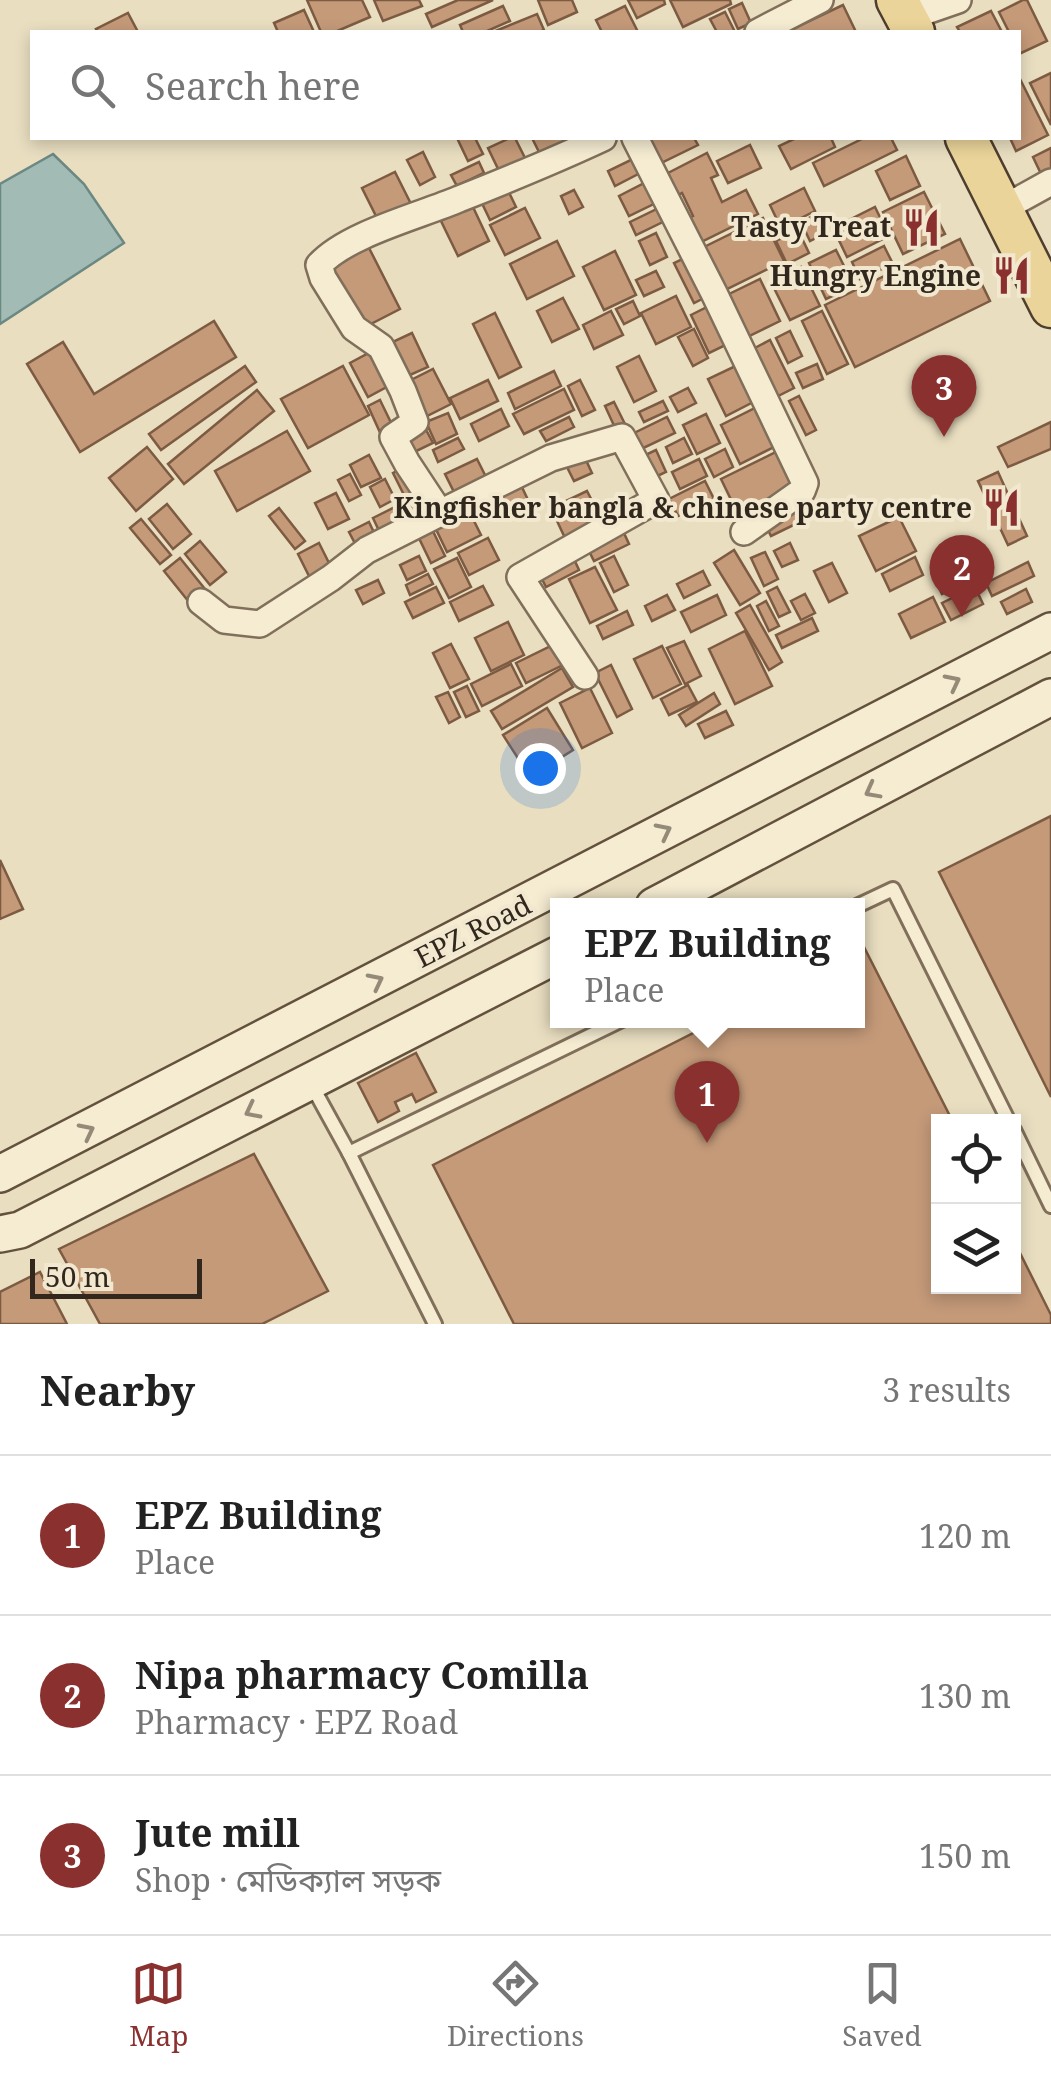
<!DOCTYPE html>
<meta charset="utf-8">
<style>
body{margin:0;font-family:"Noto Serif","Noto Sans Bengali",serif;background:#f2f2f2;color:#222}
.controls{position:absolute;right:30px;bottom:30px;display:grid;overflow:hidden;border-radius:0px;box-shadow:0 5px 15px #0003}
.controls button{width:90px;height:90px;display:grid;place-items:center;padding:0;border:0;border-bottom:2px solid #e0e0e0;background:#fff;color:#222;font:50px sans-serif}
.scale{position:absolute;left:30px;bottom:25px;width:172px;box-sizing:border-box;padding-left:10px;border:5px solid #31271d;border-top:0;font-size:28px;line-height:35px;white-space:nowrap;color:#31271d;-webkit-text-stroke:8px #f1e8cf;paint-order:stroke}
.you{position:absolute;left:540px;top:768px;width:35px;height:35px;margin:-25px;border:8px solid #fff;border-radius:50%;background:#1a73e8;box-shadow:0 0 0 15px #1a73e833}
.badge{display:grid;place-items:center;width:65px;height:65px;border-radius:50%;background:#8a312f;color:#fff;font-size:32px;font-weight:700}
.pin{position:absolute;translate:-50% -82px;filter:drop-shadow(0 2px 5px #0008)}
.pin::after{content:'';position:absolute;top:52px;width:35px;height:30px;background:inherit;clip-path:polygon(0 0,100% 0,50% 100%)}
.popup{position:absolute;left:550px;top:898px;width:315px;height:130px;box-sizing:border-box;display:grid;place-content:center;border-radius:0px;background:#fff;filter:drop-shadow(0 2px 8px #0005);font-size:32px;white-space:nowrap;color:#767676}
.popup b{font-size:38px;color:#222}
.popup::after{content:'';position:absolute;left:50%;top:100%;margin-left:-20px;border:20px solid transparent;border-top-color:#fff}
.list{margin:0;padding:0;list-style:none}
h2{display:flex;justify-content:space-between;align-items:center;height:130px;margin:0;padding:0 40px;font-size:42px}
h2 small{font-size:32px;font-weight:400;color:#767676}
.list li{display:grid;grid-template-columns:65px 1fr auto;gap:30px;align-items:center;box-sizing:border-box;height:160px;padding:0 40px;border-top:2px solid #e0e0e0}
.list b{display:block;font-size:38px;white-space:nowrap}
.list p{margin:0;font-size:32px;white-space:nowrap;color:#767676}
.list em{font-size:32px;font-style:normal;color:#767676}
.icon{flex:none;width:55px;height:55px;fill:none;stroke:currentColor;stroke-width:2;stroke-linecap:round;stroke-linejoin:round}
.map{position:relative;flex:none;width:1051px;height:1324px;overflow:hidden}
.search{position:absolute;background:#fff;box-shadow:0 5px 15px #0003;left:30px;right:30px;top:30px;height:110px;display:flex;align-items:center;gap:25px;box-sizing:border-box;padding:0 35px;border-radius:0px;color:#767676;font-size:38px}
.sheet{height:610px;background:#fff}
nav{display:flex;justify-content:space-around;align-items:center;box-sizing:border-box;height:140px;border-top:2px solid #e0e0e0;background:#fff;font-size:28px;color:#767676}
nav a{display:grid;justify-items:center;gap:5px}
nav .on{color:#8a312f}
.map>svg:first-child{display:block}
</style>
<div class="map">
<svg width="1051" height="1324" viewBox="0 0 1051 1324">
<rect width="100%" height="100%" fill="#e9dec0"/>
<path fill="#a2bcb5" stroke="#6b8882" stroke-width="2.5" d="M 53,154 L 84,184 L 124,243 L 0,324 L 0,184 Z"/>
<g fill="#c49a79" stroke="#7d5b42" stroke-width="2.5">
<path d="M 307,0 L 362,0 L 370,17 L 335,32 L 321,32 Z"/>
<path d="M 374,0 L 419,0 L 422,6 L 383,21 Z"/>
<path d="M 458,0 L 493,0 L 432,27 L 426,14 Z"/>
<path d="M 538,0 L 572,0 L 577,12 L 548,25 Z"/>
<path d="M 628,0 L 664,0 L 665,4 L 637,18 Z"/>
<path d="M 670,0 L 730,0 L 731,4 L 683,27 Z"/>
<path d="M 1023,0 L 1027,0 L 1047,41 L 1019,54 L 1018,32 L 1009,32 L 999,12 Z"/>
<path d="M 742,3 L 751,23 L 738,29 L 729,9 Z"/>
<path d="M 843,5 L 856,32 L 786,32 Z"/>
<path d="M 503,6 L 510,21 L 485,32 L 463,32 L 460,25 Z"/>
<path d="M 625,6 L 638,32 L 602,32 L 596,20 Z"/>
<path d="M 304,10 L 314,32 L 278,32 L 274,23 Z"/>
<path d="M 991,11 L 1002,32 L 960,32 L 957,27 Z"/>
<path d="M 725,12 L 735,32 L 717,32 L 710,19 Z"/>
<path d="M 128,13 L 138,32 L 98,32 L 96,29 Z"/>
<path d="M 537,14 L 544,30 L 539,32 L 493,32 Z"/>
<path d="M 1051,73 L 1051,125 L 1030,83 Z"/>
<path d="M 1018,75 L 1048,135 L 1016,151 L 1010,138 L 1018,138 Z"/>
<path d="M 457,138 L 475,138 L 483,154 L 468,161 Z"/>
<path d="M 510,138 L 515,138 L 527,162 L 501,175 L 488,148 Z"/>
<path d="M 532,138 L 578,138 L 543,160 Z"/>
<path d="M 649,138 L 694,138 L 698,145 L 661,163 Z"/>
<path d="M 796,138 L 831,138 L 835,147 L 791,169 L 779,146 Z"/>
<path d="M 864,138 L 891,138 L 897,150 L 824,186 L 813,163 Z"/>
<path d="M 750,145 L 761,168 L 728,183 L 717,161 Z"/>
<path d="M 1051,148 L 1051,174 L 1043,178 L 1033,157 Z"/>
<path d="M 423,152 L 435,177 L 420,185 L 407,160 Z"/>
<path d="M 707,153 L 718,175 L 711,178 L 722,202 L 746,190 L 758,214 L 697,244 L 685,220 L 693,216 L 682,193 L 678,195 L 668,173 Z"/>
<path d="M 906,156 L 920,186 L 890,200 L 876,171 Z"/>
<path d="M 637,157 L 644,171 L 615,186 L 608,171 Z"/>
<path d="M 479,162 L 484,173 L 457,186 L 451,175 Z"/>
<path d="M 395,172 L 413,208 L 380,224 L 362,188 Z"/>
<path d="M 654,178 L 664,199 L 629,216 L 619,196 Z"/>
<path d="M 505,184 L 516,207 L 490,220 L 479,197 Z"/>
<path d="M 804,188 L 815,211 L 781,228 L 770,205 Z"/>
<path d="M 574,190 L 583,207 L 569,214 L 561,196 Z"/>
<path d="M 924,192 L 945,234 L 903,254 L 883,212 Z"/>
<path d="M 472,205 L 489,241 L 458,256 L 441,221 Z"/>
<path d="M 663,206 L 669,219 L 636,235 L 630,222 Z"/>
<path d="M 875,207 L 889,236 L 847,257 L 833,228 Z"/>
<path d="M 525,208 L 540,238 L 505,255 L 490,225 Z"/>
<path d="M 813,216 L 822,235 L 810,241 L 801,222 Z"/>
<path d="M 763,218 L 784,261 L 721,292 L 700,249 Z"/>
<path d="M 798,230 L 809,253 L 787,264 L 776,241 Z"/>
<path d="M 656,233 L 667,257 L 650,265 L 639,241 Z"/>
<path d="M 960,239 L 990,301 L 855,367 L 825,305 Z"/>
<path d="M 557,241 L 574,276 L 527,299 L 510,264 Z"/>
<path d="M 367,244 L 400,309 L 359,330 L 326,265 Z"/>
<path d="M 884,246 L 893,264 L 860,279 L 852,262 Z"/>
<path d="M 836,250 L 854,286 L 826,299 L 809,263 Z"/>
<path d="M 615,251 L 636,295 L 604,310 L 583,267 Z"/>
<path d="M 691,255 L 710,295 L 694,303 L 674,263 Z"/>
<path d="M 801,267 L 820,306 L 790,320 L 771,282 Z"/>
<path d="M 656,271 L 664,287 L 644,296 L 636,280 Z"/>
<path d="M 760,279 L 780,321 L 743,339 L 723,297 Z"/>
<path d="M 676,296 L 691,327 L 656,344 L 641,313 Z"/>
<path d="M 563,298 L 579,329 L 552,342 L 537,311 Z"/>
<path d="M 633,301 L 640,316 L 624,324 L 616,309 Z"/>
<path d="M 715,303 L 734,341 L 709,353 L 691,315 Z"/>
<path d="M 611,311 L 623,335 L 594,349 L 583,325 Z"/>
<path d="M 822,311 L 848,364 L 827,374 L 802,321 Z"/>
<path d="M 495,313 L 521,367 L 499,378 L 473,324 Z"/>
<path d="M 214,321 L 236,357 L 80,452 L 27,364 L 63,342 L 94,394 Z"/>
<path d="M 694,329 L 708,358 L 693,366 L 678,337 Z"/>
<path d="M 790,331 L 802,356 L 788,363 L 776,338 Z"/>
<path d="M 412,333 L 428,367 L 401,379 L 386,345 Z"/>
<path d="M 770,340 L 794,388 L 776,397 L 753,349 Z"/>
<path d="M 378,348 L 396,382 L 368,397 L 350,363 Z"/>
<path d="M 639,356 L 656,391 L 634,402 L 617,367 Z"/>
<path d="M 744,362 L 761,398 L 726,416 L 708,379 Z"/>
<path d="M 817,364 L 823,379 L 803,388 L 796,373 Z"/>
<path d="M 245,366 L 256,382 L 161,450 L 149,434 Z"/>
<path d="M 343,366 L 369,415 L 308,448 L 281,399 Z"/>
<path d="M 433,369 L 451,404 L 423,418 L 405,383 Z"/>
<path d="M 554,371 L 561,386 L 515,409 L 508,393 Z"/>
<path d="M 488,380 L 498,401 L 460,419 L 450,398 Z"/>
<path d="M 580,380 L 595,410 L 582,416 L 568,386 Z"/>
<path d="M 688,388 L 696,403 L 678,412 L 670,397 Z"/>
<path d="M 564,389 L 574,410 L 524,434 L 513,414 Z"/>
<path d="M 257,390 L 274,411 L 184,484 L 168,464 Z"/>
<path d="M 799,396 L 816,430 L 806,435 L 789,401 Z"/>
<path d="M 380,400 L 396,433 L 383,439 L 368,406 Z"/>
<path d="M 663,401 L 668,411 L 644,422 L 639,412 Z"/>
<path d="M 614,402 L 626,426 L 616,430 L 605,406 Z"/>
<path d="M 763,404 L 782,443 L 740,464 L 721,425 Z"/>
<path d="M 501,409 L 509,426 L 479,441 L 471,424 Z"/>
<path d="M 448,413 L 457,434 L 436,444 L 426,422 Z"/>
<path d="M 706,414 L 720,443 L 697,454 L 683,425 Z"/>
<path d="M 569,417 L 574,427 L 546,441 L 540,431 Z"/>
<path d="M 667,417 L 675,433 L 637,451 L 630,435 Z"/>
<path d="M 1051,422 L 1051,449 L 1008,467 L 998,447 Z"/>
<path d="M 424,426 L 433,443 L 406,456 L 397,439 Z"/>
<path d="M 287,431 L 310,471 L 237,511 L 215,471 Z"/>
<path d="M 458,438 L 464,449 L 438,462 L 433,450 Z"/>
<path d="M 684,438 L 692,454 L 673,463 L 666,447 Z"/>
<path d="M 147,447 L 173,479 L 136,511 L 109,478 Z"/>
<path d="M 784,448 L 801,484 L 738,514 L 721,479 Z"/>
<path d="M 725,449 L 733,467 L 714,477 L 705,459 Z"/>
<path d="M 656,450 L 666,472 L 651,479 L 641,457 Z"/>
<path d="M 369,455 L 381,478 L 361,487 L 350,465 Z"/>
<path d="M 585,458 L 592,473 L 574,481 L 567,467 Z"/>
<path d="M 477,459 L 490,485 L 458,500 L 445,474 Z"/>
<path d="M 699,459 L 707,476 L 680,489 L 672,472 Z"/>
<path d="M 406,466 L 427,510 L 415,517 L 393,473 Z"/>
<path d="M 998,472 L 1027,536 L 1008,545 L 978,481 Z"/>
<path d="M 350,474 L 361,495 L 349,501 L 338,480 Z"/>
<path d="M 385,479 L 395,499 L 380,507 L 370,487 Z"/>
<path d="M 705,481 L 714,499 L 678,516 L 669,499 Z"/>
<path d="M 520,483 L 528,500 L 487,520 L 479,503 Z"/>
<path d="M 587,491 L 602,520 L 565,538 L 551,508 Z"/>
<path d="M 336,493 L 349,519 L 328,529 L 315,503 Z"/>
<path d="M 167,504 L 191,534 L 173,549 L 149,519 Z"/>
<path d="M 401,504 L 411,523 L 382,537 L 373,518 Z"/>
<path d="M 466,505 L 481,535 L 447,552 L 432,521 Z"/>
<path d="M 794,507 L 802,521 L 771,536 L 764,522 Z"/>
<path d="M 279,508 L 305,541 L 295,549 L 269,516 Z"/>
<path d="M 899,517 L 916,551 L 876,571 L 859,536 Z"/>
<path d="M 141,519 L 171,555 L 160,564 L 130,528 Z"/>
<path d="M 369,522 L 378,541 L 359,551 L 349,532 Z"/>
<path d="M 430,525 L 445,556 L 431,563 L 416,532 Z"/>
<path d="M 623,531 L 629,544 L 594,561 L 588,549 Z"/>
<path d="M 488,538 L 499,560 L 469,575 L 458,553 Z"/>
<path d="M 200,541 L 226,572 L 210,585 L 185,554 Z"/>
<path d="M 319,543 L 331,567 L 310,578 L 298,554 Z"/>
<path d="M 790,543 L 798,560 L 782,567 L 774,551 Z"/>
<path d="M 734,550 L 760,593 L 740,605 L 714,563 Z"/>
<path d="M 765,552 L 778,579 L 764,586 L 751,558 Z"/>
<path d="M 419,556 L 426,571 L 407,580 L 400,565 Z"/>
<path d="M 614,556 L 628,585 L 614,592 L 600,563 Z"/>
<path d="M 573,557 L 579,570 L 546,587 L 539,573 Z"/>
<path d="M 915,557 L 923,575 L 890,591 L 882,574 Z"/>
<path d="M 180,558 L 205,589 L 189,602 L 164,571 Z"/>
<path d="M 457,558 L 471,587 L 449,598 L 434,569 Z"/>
<path d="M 1028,562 L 1034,576 L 992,596 L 986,583 Z"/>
<path d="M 832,563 L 847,593 L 829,602 L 814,571 Z"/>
<path d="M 595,567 L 617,610 L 590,623 L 569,579 Z"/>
<path d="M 946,568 L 955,587 L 942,594 L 932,574 Z"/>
<path d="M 703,571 L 710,585 L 684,598 L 677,584 Z"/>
<path d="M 428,574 L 433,584 L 410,595 L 406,585 Z"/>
<path d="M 378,580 L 384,593 L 363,604 L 356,590 Z"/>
<path d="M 483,586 L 493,605 L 459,621 L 450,602 Z"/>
<path d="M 436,587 L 444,603 L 413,618 L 405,602 Z"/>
<path d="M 777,587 L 790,612 L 779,617 L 767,592 Z"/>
<path d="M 975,587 L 983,604 L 951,620 L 942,603 Z"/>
<path d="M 1026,589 L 1032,602 L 1007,614 L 1001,602 Z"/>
<path d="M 805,594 L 815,613 L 801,620 L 791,601 Z"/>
<path d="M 667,595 L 675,610 L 652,621 L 645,606 Z"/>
<path d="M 717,595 L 726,615 L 691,632 L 681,612 Z"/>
<path d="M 933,597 L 945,622 L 911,638 L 899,614 Z"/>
<path d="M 766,601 L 779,626 L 769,631 L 757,606 Z"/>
<path d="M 750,605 L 782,662 L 769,670 L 736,613 Z"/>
<path d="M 627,611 L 633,625 L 603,639 L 597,626 Z"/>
<path d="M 812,618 L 818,631 L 782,648 L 776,635 Z"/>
<path d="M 508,622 L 524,655 L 491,671 L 475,638 Z"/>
<path d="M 745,631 L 772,686 L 735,704 L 709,649 Z"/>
<path d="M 684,641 L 701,676 L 685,684 L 667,648 Z"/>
<path d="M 557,643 L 567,663 L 526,683 L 516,663 Z"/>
<path d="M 451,644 L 469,679 L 450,688 L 433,653 Z"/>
<path d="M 662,646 L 681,684 L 653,698 L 634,659 Z"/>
<path d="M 511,664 L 522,686 L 482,706 L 471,684 Z"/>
<path d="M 611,665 L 632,709 L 617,717 L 595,673 Z"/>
<path d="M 562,668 L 573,687 L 502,729 L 491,711 Z"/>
<path d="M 688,685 L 697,702 L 669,715 L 661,699 Z"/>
<path d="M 467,686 L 479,711 L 466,717 L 454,692 Z"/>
<path d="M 590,688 L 612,733 L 582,748 L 560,703 Z"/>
<path d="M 448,692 L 460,717 L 449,723 L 436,697 Z"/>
<path d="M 714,693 L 720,704 L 686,726 L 679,715 Z"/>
<path d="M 547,708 L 573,750 L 530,777 L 503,735 Z"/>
<path d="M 726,711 L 733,725 L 705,738 L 698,724 Z"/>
<path d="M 1051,816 L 1051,1097 L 939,872 Z"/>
<path d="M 0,860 L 23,909 L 0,919 Z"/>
<path d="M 864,947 L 953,1122 L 938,1122 L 938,1286 L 1014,1286 L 1014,1241 L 1051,1315 L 1051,1324 L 514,1324 L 433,1165 L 719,1020 L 857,1020 L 857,950 Z"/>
<path d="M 416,1053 L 436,1092 L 416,1102 L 412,1094 L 395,1102 L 399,1111 L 378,1122 L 358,1083 Z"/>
<path d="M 254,1154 L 328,1291 L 262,1324 L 100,1324 L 59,1249 Z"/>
<path d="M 40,1272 L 67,1324 L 0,1324 L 0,1292 Z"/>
</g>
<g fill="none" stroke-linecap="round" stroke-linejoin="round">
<defs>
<g id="service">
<path d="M 857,906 L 893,889 L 1009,1122"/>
<path d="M 311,1084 L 349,1153 L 435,1324"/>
<path d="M 1014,1130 L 1051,1206"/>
<path d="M 349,1153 L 622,1020"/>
</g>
<g id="minor">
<path d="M 906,18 L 958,0"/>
<path d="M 758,32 L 820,0"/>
<path d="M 635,138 L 714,293 L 805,483 L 802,491 L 744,532"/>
<path d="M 1002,209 L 1051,182"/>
<path d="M 440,513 L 551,458 L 622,437 L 656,500 L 520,577 L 585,676"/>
<path d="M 201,602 L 224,620 L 260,624 L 331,578 L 367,550 L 440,513 L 407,463 L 393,437 L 415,422 L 403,391 L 381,347 L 354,328 L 323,278 L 319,265 C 347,234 419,216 459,199 C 507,180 556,160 603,138"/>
</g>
<g id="secondary">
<path d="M 654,906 L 1051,697"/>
<path d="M 0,1174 L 1051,631"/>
<path d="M 0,1234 L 20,1230 L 557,955"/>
</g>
<g id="primary">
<path d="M 897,0 L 914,32"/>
<path d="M 966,138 L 1051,307"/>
</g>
</defs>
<use href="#service" stroke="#806f5a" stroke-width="18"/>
<use href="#minor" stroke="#806f5a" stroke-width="30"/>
<use href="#secondary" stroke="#62513d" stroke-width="40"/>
<use href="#primary" stroke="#4e3e2e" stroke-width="45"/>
<use href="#service" stroke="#f5ecd2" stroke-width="12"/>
<use href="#minor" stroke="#f5ecd2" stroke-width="25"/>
<use href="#secondary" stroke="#f5ecd2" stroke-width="35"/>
<use href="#primary" stroke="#ead49a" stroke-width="40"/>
</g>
<defs><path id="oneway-chevron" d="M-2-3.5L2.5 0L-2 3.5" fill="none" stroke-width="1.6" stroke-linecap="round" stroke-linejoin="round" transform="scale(2.5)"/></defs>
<g stroke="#938a78">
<use href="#oneway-chevron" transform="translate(953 682) rotate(-27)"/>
<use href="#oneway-chevron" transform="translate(872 791) rotate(152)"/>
<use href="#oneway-chevron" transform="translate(664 831) rotate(-27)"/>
<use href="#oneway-chevron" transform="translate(376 981) rotate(-27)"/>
<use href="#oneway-chevron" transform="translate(252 1111) rotate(153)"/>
<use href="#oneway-chevron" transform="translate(87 1131) rotate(-27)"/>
</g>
<defs>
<symbol id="restaurant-bare" viewBox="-9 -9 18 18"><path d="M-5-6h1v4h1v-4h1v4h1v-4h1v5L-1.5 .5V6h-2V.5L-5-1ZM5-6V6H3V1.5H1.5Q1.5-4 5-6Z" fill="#8a312f" stroke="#f1e8cf" stroke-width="2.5" paint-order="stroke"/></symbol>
</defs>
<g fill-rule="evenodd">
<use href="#restaurant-bare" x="894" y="200" width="55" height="55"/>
<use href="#restaurant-bare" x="984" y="248" width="55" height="55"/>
<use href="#restaurant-bare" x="974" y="480" width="55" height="55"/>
</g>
<g text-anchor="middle" stroke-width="8" stroke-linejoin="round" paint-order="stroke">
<g font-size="28" font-weight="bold" fill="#31271d" stroke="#f1e8cf" text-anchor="end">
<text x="891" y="237">Tasty Treat</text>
<text x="981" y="286">Hungry Engine</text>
<text x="972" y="518">Kingfisher bangla &amp; chinese party centre</text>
</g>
<g font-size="28" fill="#31271d" stroke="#f1e8cf">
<text transform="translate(473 931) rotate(-27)" y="10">EPZ Road</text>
</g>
</g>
</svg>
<div class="controls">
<button><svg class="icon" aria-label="locate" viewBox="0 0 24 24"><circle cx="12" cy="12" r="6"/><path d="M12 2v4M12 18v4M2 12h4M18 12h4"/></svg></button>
<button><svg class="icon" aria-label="layers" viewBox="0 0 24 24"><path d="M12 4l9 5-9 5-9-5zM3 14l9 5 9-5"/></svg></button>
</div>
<div class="scale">50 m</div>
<div class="you"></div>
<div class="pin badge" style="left:707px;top:1143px">1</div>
<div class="popup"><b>EPZ Building</b>Place</div>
<div class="pin badge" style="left:962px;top:617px">2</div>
<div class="pin badge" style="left:944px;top:437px">3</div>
<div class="search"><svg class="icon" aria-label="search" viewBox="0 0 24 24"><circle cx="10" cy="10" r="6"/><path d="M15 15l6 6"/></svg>Search here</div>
</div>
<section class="sheet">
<h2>Nearby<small>3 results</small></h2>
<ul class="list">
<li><span class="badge">1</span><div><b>EPZ Building</b><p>Place</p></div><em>120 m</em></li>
<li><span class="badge">2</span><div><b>Nipa pharmacy Comilla</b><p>Pharmacy · EPZ Road</p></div><em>130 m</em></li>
<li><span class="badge">3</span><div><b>Jute mill</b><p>Shop · মেডিক্যাল সড়ক</p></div><em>150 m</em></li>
</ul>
</section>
<nav>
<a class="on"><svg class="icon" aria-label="map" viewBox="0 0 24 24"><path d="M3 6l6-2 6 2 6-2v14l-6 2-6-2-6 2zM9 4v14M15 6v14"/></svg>Map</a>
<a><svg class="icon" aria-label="directions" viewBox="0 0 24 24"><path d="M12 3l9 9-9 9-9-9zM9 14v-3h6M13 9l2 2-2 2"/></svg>Directions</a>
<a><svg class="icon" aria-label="saved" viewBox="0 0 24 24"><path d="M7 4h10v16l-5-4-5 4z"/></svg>Saved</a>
</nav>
